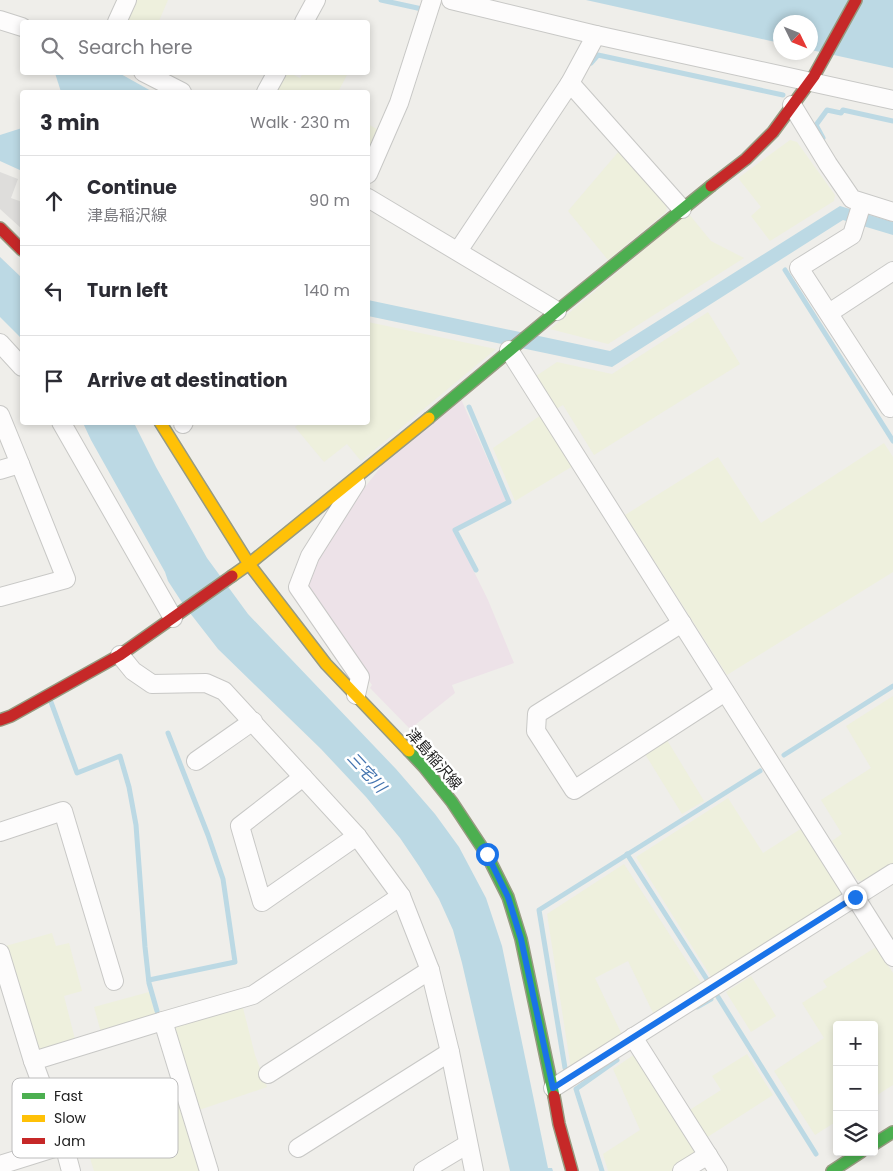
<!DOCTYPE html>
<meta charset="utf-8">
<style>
body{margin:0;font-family:Poppins,"Noto Sans JP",sans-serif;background:#f7f7f7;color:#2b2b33}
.controls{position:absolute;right:15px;bottom:15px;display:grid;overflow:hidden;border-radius:5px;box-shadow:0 2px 8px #0003}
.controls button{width:45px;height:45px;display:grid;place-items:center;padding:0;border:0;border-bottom:1px solid #e1e1e2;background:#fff;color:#2b2b33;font:25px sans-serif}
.compass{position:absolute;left:773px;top:15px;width:45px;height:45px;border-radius:50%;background:#fff;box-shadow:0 2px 8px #0003;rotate:133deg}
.stop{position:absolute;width:15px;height:15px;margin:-11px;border:4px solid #1a73e8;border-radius:50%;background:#fff}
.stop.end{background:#1a73e8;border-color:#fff;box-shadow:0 1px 5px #0008}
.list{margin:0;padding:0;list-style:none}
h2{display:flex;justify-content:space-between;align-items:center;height:65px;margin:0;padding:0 20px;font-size:21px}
h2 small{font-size:16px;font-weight:400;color:#7c7c81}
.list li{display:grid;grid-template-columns:32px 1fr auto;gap:15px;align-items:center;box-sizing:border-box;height:90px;padding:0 20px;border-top:1px solid #e1e1e2}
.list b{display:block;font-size:19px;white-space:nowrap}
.list p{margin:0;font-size:16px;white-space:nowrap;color:#7c7c81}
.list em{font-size:16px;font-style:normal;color:#7c7c81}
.icon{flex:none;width:28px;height:28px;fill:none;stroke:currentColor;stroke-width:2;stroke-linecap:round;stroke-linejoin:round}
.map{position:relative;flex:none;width:893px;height:1171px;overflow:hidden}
.search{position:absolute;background:#fff;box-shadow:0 2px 8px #0003;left:20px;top:20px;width:350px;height:55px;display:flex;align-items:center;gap:12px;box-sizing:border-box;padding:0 18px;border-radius:5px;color:#7c7c81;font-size:19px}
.panel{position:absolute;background:#fff;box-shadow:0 2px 8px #0003;left:20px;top:90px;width:350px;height:335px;border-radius:5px}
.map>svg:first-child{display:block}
</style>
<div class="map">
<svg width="893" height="1171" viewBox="0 0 893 1171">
<rect width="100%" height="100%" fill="#efeeea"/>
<path fill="#dedddb" d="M 0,172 L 18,179 L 11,198 L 22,202 L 22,229 L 0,209 Z"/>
<path fill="#ede2e8" d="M 461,399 L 506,501 L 453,529 L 488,600 L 514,663 L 452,685 L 455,693 L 410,729 L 370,688 L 372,685 L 303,584 L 324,540 L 383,464 Z"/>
<g fill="#eef0dd">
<path d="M 137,0 L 168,0 L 159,21 L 162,22 L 126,22 Z"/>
<path d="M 284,73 L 290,73 L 300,78 L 303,73 L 348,73 L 338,92 L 274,92 Z"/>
<path d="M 368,124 L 380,131 L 372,148 L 368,145 Z"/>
<path d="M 790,140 L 797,142 L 835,195 L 834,201 L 770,241 L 751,216 L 761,207 L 738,178 Z"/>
<path d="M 620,150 L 667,205 L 666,212 L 608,260 L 568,211 Z"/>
<path d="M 688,213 L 711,241 L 744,258 L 608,344 L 550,329 Z"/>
<path d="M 708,312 L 740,364 L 594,455 L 563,405 L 556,409 L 536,376 L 557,362 L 612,374 Z"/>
<path d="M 368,322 L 496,349 L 361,461 L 347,444 L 324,462 L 295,427 L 300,423 L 368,422 Z"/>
<path d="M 541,415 L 573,466 L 515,501 L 493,448 Z"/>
<path d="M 884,443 L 893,457 L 893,572 L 727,675 L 625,515 L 718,457 L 761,523 Z"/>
<path d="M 893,696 L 893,867 L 868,883 L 857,880 L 832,841 L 842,834 L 821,800 L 871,768 L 846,726 Z"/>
<path d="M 667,740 L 704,801 L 682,814 L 645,754 Z"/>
<path d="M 728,798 L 763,853 L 802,828 L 841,890 L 840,899 L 713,980 L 636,857 Z"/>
<path d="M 624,864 L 703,986 L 655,1017 L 628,961 L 595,978 L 623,1037 L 571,1069 L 547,914 Z"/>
<path d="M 52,933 L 56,946 L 69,943 L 82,991 L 64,996 L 76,1043 L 43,1054 L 36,1050 L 2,947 Z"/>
<path d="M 876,947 L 893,973 L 893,1085 L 874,1097 L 874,1025 L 837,1025 L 837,1121 L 815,1135 L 774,1071 L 824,1038 L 802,1003 L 827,987 L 823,981 Z"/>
<path d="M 751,976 L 776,1016 L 751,1032 L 726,992 Z"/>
<path d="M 149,992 L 157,1019 L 102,1036 L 94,1007 Z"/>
<path d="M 238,1003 L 243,1008 L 255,1055 L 267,1087 L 199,1110 L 174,1026 Z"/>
<path d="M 635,1054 L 697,1152 L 696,1157 L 673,1171 L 608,1171 L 603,1154 L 640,1130 L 613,1069 Z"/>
<path d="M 747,1054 L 773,1095 L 706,1138 L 688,1111 L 721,1090 L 712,1076 Z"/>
<path d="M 179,1092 L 204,1171 L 94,1171 L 78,1120 Z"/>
</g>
<g fill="#bcd9e4">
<path d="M 586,0 L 893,0 L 893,68 L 811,50 L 810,22 L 780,22 L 780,43 Z"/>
<path d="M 55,73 L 119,73 L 153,92 L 61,92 Z"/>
<path d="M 22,128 L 22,171 L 0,161 L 0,135 Z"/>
<path d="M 840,206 L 893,222 L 893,235 L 843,220 L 612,367 L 368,316 L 368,300 L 610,351 Z"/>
<path d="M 0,257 L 22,278 L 22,339 L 0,317 Z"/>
<path d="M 83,423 L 134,423 L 156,467 L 207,558 L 248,614 L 396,769 L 435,814 L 459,847 L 486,898 L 502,946 L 548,1168 L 552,1168 L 553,1171 L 510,1171 L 462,963 L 453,930 L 439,899 L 419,866 L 400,838 L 366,797 L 321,749 L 218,649 L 183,604 L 168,581 L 165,572 L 91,440 Z"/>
</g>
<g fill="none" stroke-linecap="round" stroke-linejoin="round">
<g stroke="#bcd9e4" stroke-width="5">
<path d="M 381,0 L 422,9"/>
<path d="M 591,63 L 598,55 L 783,95"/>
<path d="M 823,138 L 816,125 L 827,110 L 841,113 L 843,110 L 893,121"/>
<path d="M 785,270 L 893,441"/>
<path d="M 469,407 L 509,502 L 455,530 L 476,570"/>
<path d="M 51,702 L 77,773 L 120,756 L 129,787 L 136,825 L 145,947 L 149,983 L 157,1011"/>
<path d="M 784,755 L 893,686"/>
<path d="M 627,854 L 708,981"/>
<path d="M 149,980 L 235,962 L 223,879 L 208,835 L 168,733"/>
<path d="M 718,997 L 816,1154"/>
<path d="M 697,1007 L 711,999"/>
<path d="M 565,1068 L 539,910 L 760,771"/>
<path d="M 602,1171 L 576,1089 L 617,1060"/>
</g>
<defs>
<g id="street">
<path d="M 451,0 L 596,35 L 893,100"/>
<path d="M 0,20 L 22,27"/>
<path d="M 117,22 L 127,0"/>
<path d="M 304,22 L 316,0"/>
<path d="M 143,72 L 182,92"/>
<path d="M 570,83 L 682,209"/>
<path d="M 266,92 L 277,72"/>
<path d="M 792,105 L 828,164 L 852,199 L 893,212"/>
<path d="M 368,174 L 399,103 L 432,0"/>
<path d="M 368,198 L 557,311"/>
<path d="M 862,203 L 852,235 L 799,268 L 890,408 L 893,406"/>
<path d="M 458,251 L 570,83 L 596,35"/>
<path d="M 829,313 L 893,271"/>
<path d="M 0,343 L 22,367"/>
<path d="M 509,350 L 893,957"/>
<path d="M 0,415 L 20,464 L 0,470"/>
<path d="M 61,422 L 173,618"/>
<path d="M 183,424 L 184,422"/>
<path d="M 0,597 L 66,579 L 20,464"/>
<path d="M 682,623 L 537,714 L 536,731 L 574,790 L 725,692"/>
<path d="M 120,655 L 133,671 L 152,684 L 206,683 L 224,691 L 357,836 L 401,896 L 430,970 L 450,1052 L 474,1171"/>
<path d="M 356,695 L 360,677 L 298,587 L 310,556 L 356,483"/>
<path d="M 196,761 L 253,721"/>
<path d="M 303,777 L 240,826 L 262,902 L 357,836"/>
<path d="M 0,832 L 63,811 L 114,981"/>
<path d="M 0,953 L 33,1061 L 64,1145 L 71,1171"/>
<path d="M 163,1021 L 253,995 L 401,896"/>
<path d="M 633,1037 L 718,1171"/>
<path d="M 33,1061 L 163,1021 L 209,1171"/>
<path d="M 268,1074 L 430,970"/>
<path d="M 553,1088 L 893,873"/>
<path d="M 298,1148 L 450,1052"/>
<path d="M 0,1165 L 64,1145"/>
<path d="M 423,1171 L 468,1144"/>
<path d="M 682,1171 L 708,1155"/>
</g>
<g id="fast">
<path d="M 429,418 L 557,311 L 711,186"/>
<path d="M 409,751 L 424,767 L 452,802 L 487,855 L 508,897 L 521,939 L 554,1096"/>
<path d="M 874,1144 L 893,1132"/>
<path d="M 832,1171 L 861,1152"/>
</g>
<g id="slow">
<path d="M 160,422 L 249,564 L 326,664 L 409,751"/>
<path d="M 232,576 L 249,564 L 429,418"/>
</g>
<g id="jam">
<path d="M 711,186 L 746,159 L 773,132 L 814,76 L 856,0"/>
<path d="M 0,228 L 22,250"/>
<path d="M 0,720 L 11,716 L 120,655 L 232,576"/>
<path d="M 554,1096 L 559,1124 L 572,1171"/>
</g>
</defs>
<use href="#street" stroke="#c8c8c6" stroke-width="20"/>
<use href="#fast" stroke="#979a80" stroke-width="14"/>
<use href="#slow" stroke="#979a80" stroke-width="14"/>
<use href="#jam" stroke="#979a80" stroke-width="14"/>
<use href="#street" stroke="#fdfcfc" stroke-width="18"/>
<use href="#fast" stroke="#4caf50" stroke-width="11"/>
<use href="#slow" stroke="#ffc107" stroke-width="11"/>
<use href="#jam" stroke="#c62828" stroke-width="11"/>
</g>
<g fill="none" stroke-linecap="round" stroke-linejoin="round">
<path stroke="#1a73e8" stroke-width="6" d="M 487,854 L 508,897 L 521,939 L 553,1088 L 855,897"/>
</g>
<g text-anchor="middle" stroke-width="5" stroke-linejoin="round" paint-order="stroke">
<g font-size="15" fill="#212121" stroke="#fff">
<text transform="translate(434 759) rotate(49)" y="5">津島稲沢線</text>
</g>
<g font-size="16" font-style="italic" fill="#4474af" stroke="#fff">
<text transform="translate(367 772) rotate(47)" y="6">三宅川</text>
</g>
</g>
<rect x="12" y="1078" width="166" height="80" rx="8" fill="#fff" stroke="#bcbcbc" stroke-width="1"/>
<rect x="22" y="1093" width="23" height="6" fill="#4caf50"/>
<rect x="22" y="1115" width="23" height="7" fill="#ffc107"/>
<rect x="22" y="1138" width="23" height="6" fill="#c62828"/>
<g font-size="14" fill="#212121">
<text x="54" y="1101">Fast</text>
<text x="54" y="1123">Slow</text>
<text x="54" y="1146">Jam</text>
</g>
</svg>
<div class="controls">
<button>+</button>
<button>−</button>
<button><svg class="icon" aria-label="layers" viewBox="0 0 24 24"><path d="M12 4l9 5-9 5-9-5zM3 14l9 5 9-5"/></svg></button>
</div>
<svg class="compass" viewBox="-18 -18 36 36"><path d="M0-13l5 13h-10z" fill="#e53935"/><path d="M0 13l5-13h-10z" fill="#7c7c81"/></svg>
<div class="stop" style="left:487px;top:854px"></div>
<div class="stop end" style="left:855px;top:897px"></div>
<div class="search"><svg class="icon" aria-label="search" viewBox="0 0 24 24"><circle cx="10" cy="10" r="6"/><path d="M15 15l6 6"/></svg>Search here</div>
<section class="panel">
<h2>3 min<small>Walk · 230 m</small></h2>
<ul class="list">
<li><svg class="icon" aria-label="ahead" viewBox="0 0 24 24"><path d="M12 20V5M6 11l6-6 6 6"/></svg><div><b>Continue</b><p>津島稲沢線</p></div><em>90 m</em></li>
<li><svg class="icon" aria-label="left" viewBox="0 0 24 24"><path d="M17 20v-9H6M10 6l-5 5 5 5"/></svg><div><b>Turn left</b></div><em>140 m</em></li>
<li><svg class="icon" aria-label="arrive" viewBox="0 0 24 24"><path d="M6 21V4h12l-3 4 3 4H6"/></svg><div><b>Arrive at destination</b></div></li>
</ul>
</section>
</div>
